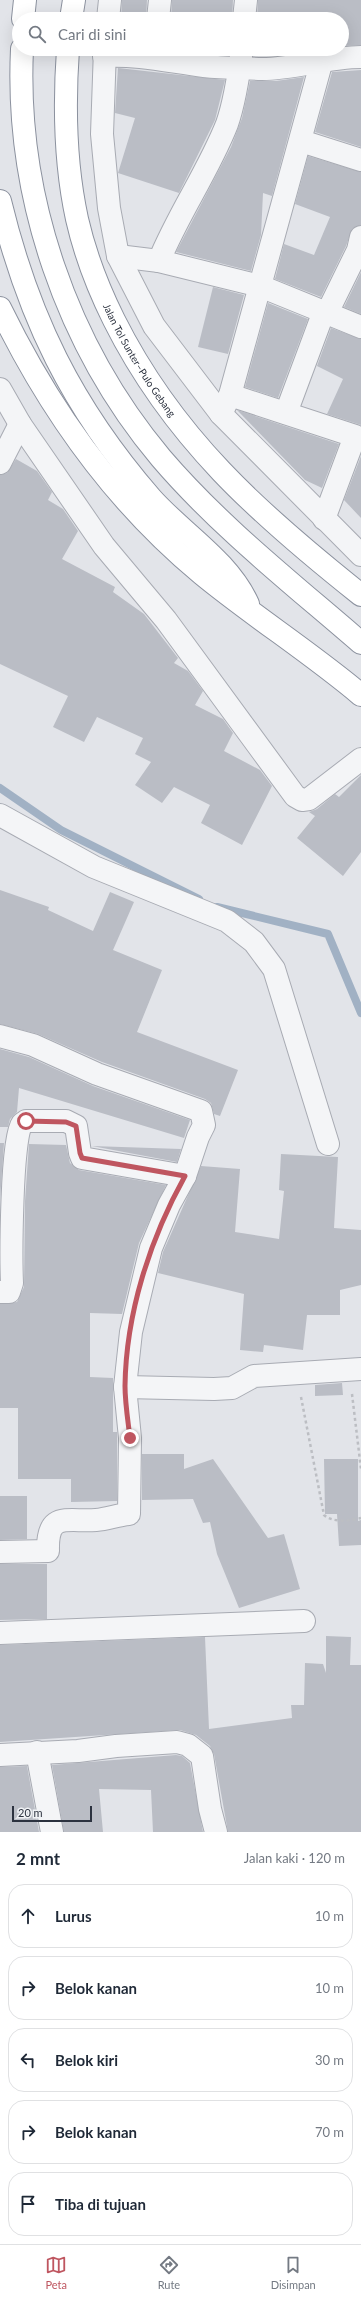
<!DOCTYPE html>
<html lang="id">
<meta charset="utf-8">
<style>
body{margin:0;font-family:Lato,sans-serif;background:#f2f2f3;color:#1f2937}
.scale{position:absolute;left:12px;bottom:10px;width:80px;box-sizing:border-box;padding-left:4px;border:2px solid #2c323f;border-top:0;font-size:11px;line-height:14px;white-space:nowrap;color:#2c323f;-webkit-text-stroke:3px #f1f3f6;paint-order:stroke}
.stop{position:absolute;width:12px;height:12px;margin:-9px;border:3px solid #bf5660;border-radius:50%;background:#fff}
.stop.end{background:#bf5660;border-color:#fff;box-shadow:0 1px 4px #0008}
.list{margin:0;padding:0;list-style:none}
h2{display:flex;justify-content:space-between;align-items:center;height:52px;margin:0;padding:0 16px;font-size:17px}
h2 small{font-size:13px;font-weight:400;color:#747a83}
.list li{display:grid;grid-template-columns:26px 1fr auto;gap:12px;align-items:center;box-sizing:border-box;height:64px;margin:0 8px 8px;padding:0 8px;border:1px solid #e0e1e3;border-radius:16px}
.list b{display:block;font-size:15px;white-space:nowrap}
.list em{font-size:13px;font-style:normal;color:#747a83}
.icon{flex:none;width:22px;height:22px;fill:none;stroke:currentColor;stroke-width:2;stroke-linecap:round;stroke-linejoin:round}
.map{position:relative;flex:none;width:361px;height:1832px;overflow:hidden}
.search{position:absolute;background:#fff;box-shadow:0 4px 16px #0002;left:12px;right:12px;top:12px;height:44px;display:flex;align-items:center;gap:10px;box-sizing:border-box;padding:0 14px;border-radius:22px;color:#747a83;font-size:15px}
.sheet{height:412px;background:#fff}
nav{display:flex;justify-content:space-around;align-items:center;box-sizing:border-box;height:56px;border-top:1px solid #e0e1e3;background:#fff;font-size:11px;color:#747a83}
nav a{display:grid;justify-items:center;gap:2px}
nav .on{color:#bf5660}
.map>svg:first-child{display:block}
</style>
<div class="map">
<svg width="361" height="1832" viewBox="0 0 361 1832">
<rect width="100%" height="100%" fill="#e2e4e9"/>
<g fill="none" stroke-linecap="round" stroke-linejoin="round">
<g stroke="#a1b1c4" stroke-width="8">
<path d="M 0,788 L 61,830 L 199,899"/>
<path d="M 217,907 L 328,934 L 361,1013"/>
</g>
</g>
<g fill="#babdc5">
<path d="M 122,0 L 147,0 L 146,19 L 121,19 Z"/>
<path d="M 172,0 L 233,0 L 232,19 L 171,19 Z"/>
<path d="M 258,0 L 361,0 L 361,45 L 342,46 L 342,19 L 257,19 Z"/>
<path d="M 174,49 L 229,49 L 229,55 Z"/>
<path d="M 254,49 L 317,49 L 262,56 L 254,56 Z"/>
<path d="M 118,68 L 225,80 L 215,120 L 179,193 L 118,173 L 135,118 L 115,113 Z"/>
<path d="M 361,70 L 361,147 L 315,132 L 332,72 Z"/>
<path d="M 304,77 L 272,196 L 263,193 L 261,235 L 251,271 L 176,252 L 231,147 L 242,118 L 250,81 L 276,81 Z"/>
<path d="M 308,156 L 361,172 L 361,225 L 352,229 L 346,246 L 321,297 L 275,279 L 284,244 L 314,255 L 330,217 L 295,204 Z"/>
<path d="M 361,272 L 361,314 L 344,307 Z"/>
<path d="M 213,287 L 244,295 L 228,354 L 198,347 Z"/>
<path d="M 268,303 L 308,319 L 278,398 L 245,387 Z"/>
<path d="M 331,328 L 361,339 L 361,425 L 327,414 L 343,379 L 317,366 Z"/>
<path d="M 237,410 L 339,444 L 322,488 L 305,480 Z"/>
<path d="M 361,456 L 361,518 L 344,500 Z"/>
<path d="M 16,459 L 37,471 L 52,492 L 48,500 L 63,509 L 78,531 L 62,559 L 115,587 L 113,592 L 144,614 L 178,658 L 174,663 L 188,671 L 203,691 L 195,705 L 223,719 L 233,733 L 224,751 L 260,770 L 272,786 L 242,845 L 201,823 L 210,805 L 174,787 L 162,803 L 135,785 L 151,762 L 135,754 L 143,738 L 97,717 L 84,742 L 53,727 L 68,696 L 0,664 L 0,475 L 7,473 Z"/>
<path d="M 361,775 L 361,852 L 343,876 L 297,838 L 315,816 L 309,812 L 317,809 L 335,794 L 339,797 Z"/>
<path d="M 0,890 L 49,907 L 48,910 L 93,931 L 110,892 L 134,902 L 113,950 L 162,970 L 137,1032 L 238,1070 L 220,1116 L 214,1114 L 211,1103 L 205,1099 L 102,1062 L 38,1034 L 0,1024 Z"/>
<path d="M 0,1049 L 29,1057 L 93,1086 L 190,1120 L 184,1138 L 19,1088 L 17,1112 L 10,1119 L 8,1127 L 0,1127 Z"/>
<path d="M 0,1143 L 4,1143 L 0,1200 Z"/>
<path d="M 29,1144 L 66,1145 L 70,1163 L 79,1170 L 166,1185 L 139,1243 L 122,1314 L 90,1313 L 90,1377 L 113,1378 L 113,1432 L 117,1432 L 117,1501 L 71,1502 L 71,1479 L 18,1479 L 18,1408 L 0,1408 L 0,1304 L 17,1302 L 24,1287 L 25,1201 Z"/>
<path d="M 92,1146 L 181,1149 L 177,1162 Z"/>
<path d="M 281,1154 L 338,1157 L 334,1228 L 361,1230 L 361,1285 L 340,1290 L 340,1315 L 307,1315 L 303,1350 L 264,1345 L 263,1352 L 240,1350 L 244,1294 L 158,1273 L 163,1252 L 201,1166 L 240,1169 L 235,1232 L 279,1239 L 284,1191 L 279,1190 Z"/>
<path d="M 342,1383 L 343,1395 L 315,1396 L 315,1385 Z"/>
<path d="M 142,1454 L 184,1454 L 184,1469 L 213,1459 L 268,1538 L 284,1534 L 300,1589 L 239,1608 L 217,1554 L 210,1522 L 203,1523 L 193,1499 L 142,1500 Z"/>
<path d="M 324,1459 L 358,1459 L 358,1521 L 361,1520 L 361,1545 L 339,1546 L 337,1514 L 325,1514 Z"/>
<path d="M 0,1496 L 27,1496 L 27,1539 L 0,1540 Z"/>
<path d="M 0,1564 L 47,1564 L 47,1619 L 0,1620 Z"/>
<path d="M 326,1636 L 351,1637 L 350,1665 L 361,1665 L 361,1832 L 228,1832 L 214,1754 L 210,1746 L 196,1735 L 180,1730 L 0,1742 L 0,1645 L 205,1637 L 209,1729 L 292,1718 L 291,1705 L 304,1705 L 305,1663 L 323,1664 L 326,1673 Z"/>
<path d="M 176,1755 L 182,1756 L 190,1763 L 203,1832 L 153,1832 L 151,1790 L 99,1789 L 103,1832 L 64,1832 L 52,1765 Z"/>
<path d="M 27,1766 L 39,1832 L 0,1832 L 0,1767 Z"/>
</g>
<g fill="none" stroke-linecap="round" stroke-linejoin="round">
<defs>
<g id="street">
<path d="M 108,19 L 110,0"/>
<path d="M 158,19 L 160,0"/>
<path d="M 244,19 L 246,0"/>
<path d="M 105,49 L 102,134 L 109,208 L 118,256 L 154,326 L 221,414 L 361,555"/>
<path d="M 104,56 C 138,54 171,62 204,66 C 223,68 243,68 262,69 C 295,69 327,57 361,57"/>
<path d="M 301,141 L 361,160"/>
<path d="M 118,256 L 159,261 L 260,286 L 361,327"/>
<path d="M 159,261 C 178,214 208,172 227,124 C 235,101 239,73 242,49"/>
<path d="M 0,389 L 20,424 L 104,546 L 166,620 L 295,796 L 302,800 L 309,799 L 361,759"/>
<path d="M 230,395 L 355,436 L 324,519"/>
<path d="M 286,413 L 324,311 L 330,307 L 358,250 L 361,237"/>
<path d="M 221,414 L 230,395 L 322,60"/>
<path d="M 0,463 L 20,424"/>
<path d="M 0,815 L 94,867 L 227,921 L 254,942 L 274,969 L 328,1144"/>
<path d="M 0,1036 L 33,1045 L 97,1074 L 201,1111 L 204,1125 L 198,1137 L 185,1176 L 169,1205 L 151,1248 L 131,1332 L 125,1387 L 130,1438 L 129,1514 C 117,1515 108,1519 96,1520 C 66,1522 47,1511 48,1551 L 0,1552"/>
<path d="M 0,1292 L 9,1292 L 12,1283 C 11,1260 11,1138 22,1124 C 23,1123 25,1122 26,1121 L 66,1121 L 76,1126 L 80,1153 L 82,1158 L 185,1176"/>
<path d="M 125,1387 L 214,1389 L 232,1388 L 254,1376 L 361,1369"/>
<path d="M 0,1633 L 304,1621"/>
<path d="M 37,1752 L 52,1832"/>
<path d="M 0,1755 L 78,1751 L 116,1746 L 177,1742 L 188,1745 L 202,1756 L 210,1809 L 216,1832"/>
</g>
<g id="highway">
<path d="M 23,19 L 25,0"/>
<path d="M 71,19 L 74,0"/>
<path d="M 22,49 C 15,196 67,346 161,458 C 220,527 293,584 361,643"/>
<path id="s1" d="M 68,49 C 64,105 65,164 77,219 C 85,254 98,288 114,320 C 173,438 259,514 361,595"/>
<path d="M 0,201 C 28,317 72,407 151,498 C 182,533 228,560 248,604"/>
<path d="M 0,308 C 49,409 115,502 202,574 C 253,616 310,652 361,695"/>
</g>
</defs>
<use href="#street" stroke="#a8abb3" stroke-width="24"/>
<use href="#highway" stroke="#8b919e" stroke-width="24"/>
<g stroke="#bcbec3" stroke-width="2.5" stroke-dasharray="3 3" stroke-linecap="butt">
<path d="M 352,1394 L 361,1469"/>
<path d="M 301,1397 L 324,1515 C 333,1523 350,1521 361,1518"/>
</g>
<use href="#street" stroke="#f4f5f7" stroke-width="22"/>
<use href="#highway" stroke="#fff" stroke-width="22"/>
</g>
<g fill="none" stroke-linecap="round" stroke-linejoin="round">
<path stroke="#bf5660" stroke-width="5" d="M 26,1121 L 66,1122 L 76,1126 L 80,1153 L 82,1158 L 185,1176 C 150,1239 126,1313 125,1386 C 125,1403 128,1421 130,1438"/>
</g>
<g text-anchor="middle" stroke-width="4" stroke-linejoin="round" paint-order="stroke">
<g font-size="10" fill="#2c323f" stroke="#f1f3f6">
<text dy="4" stroke="none"><textPath href="#s1" startOffset="326">Jalan Tol Sunter–Pulo Gebang</textPath></text>
</g>
</g>
</svg>
<div class="scale">20 m</div>
<div class="stop" style="left:26px;top:1121px"></div>
<div class="stop end" style="left:130px;top:1438px"></div>
<div class="search"><svg class="icon" aria-label="search" viewBox="0 0 24 24"><circle cx="10" cy="10" r="6"/><path d="M15 15l6 6"/></svg>Cari di sini</div>
</div>
<section class="sheet">
<h2>2 mnt<small>Jalan kaki · 120 m</small></h2>
<ul class="list">
<li><svg class="icon" aria-label="ahead" viewBox="0 0 24 24"><path d="M12 20V5M6 11l6-6 6 6"/></svg><div><b>Lurus</b></div><em>10 m</em></li>
<li><svg class="icon" aria-label="right" viewBox="0 0 24 24"><path d="M7 20v-9h11M14 6l5 5-5 5"/></svg><div><b>Belok kanan</b></div><em>10 m</em></li>
<li><svg class="icon" aria-label="left" viewBox="0 0 24 24"><path d="M17 20v-9H6M10 6l-5 5 5 5"/></svg><div><b>Belok kiri</b></div><em>30 m</em></li>
<li><svg class="icon" aria-label="right" viewBox="0 0 24 24"><path d="M7 20v-9h11M14 6l5 5-5 5"/></svg><div><b>Belok kanan</b></div><em>70 m</em></li>
<li><svg class="icon" aria-label="arrive" viewBox="0 0 24 24"><path d="M6 21V4h12l-3 4 3 4H6"/></svg><div><b>Tiba di tujuan</b></div></li>
</ul>
</section>
<nav>
<a class="on"><svg class="icon" aria-label="map" viewBox="0 0 24 24"><path d="M3 6l6-2 6 2 6-2v14l-6 2-6-2-6 2zM9 4v14M15 6v14"/></svg>Peta</a>
<a><svg class="icon" aria-label="directions" viewBox="0 0 24 24"><path d="M12 3l9 9-9 9-9-9zM9 14v-3h6M13 9l2 2-2 2"/></svg>Rute</a>
<a><svg class="icon" aria-label="saved" viewBox="0 0 24 24"><path d="M7 4h10v16l-5-4-5 4z"/></svg>Disimpan</a>
</nav>
